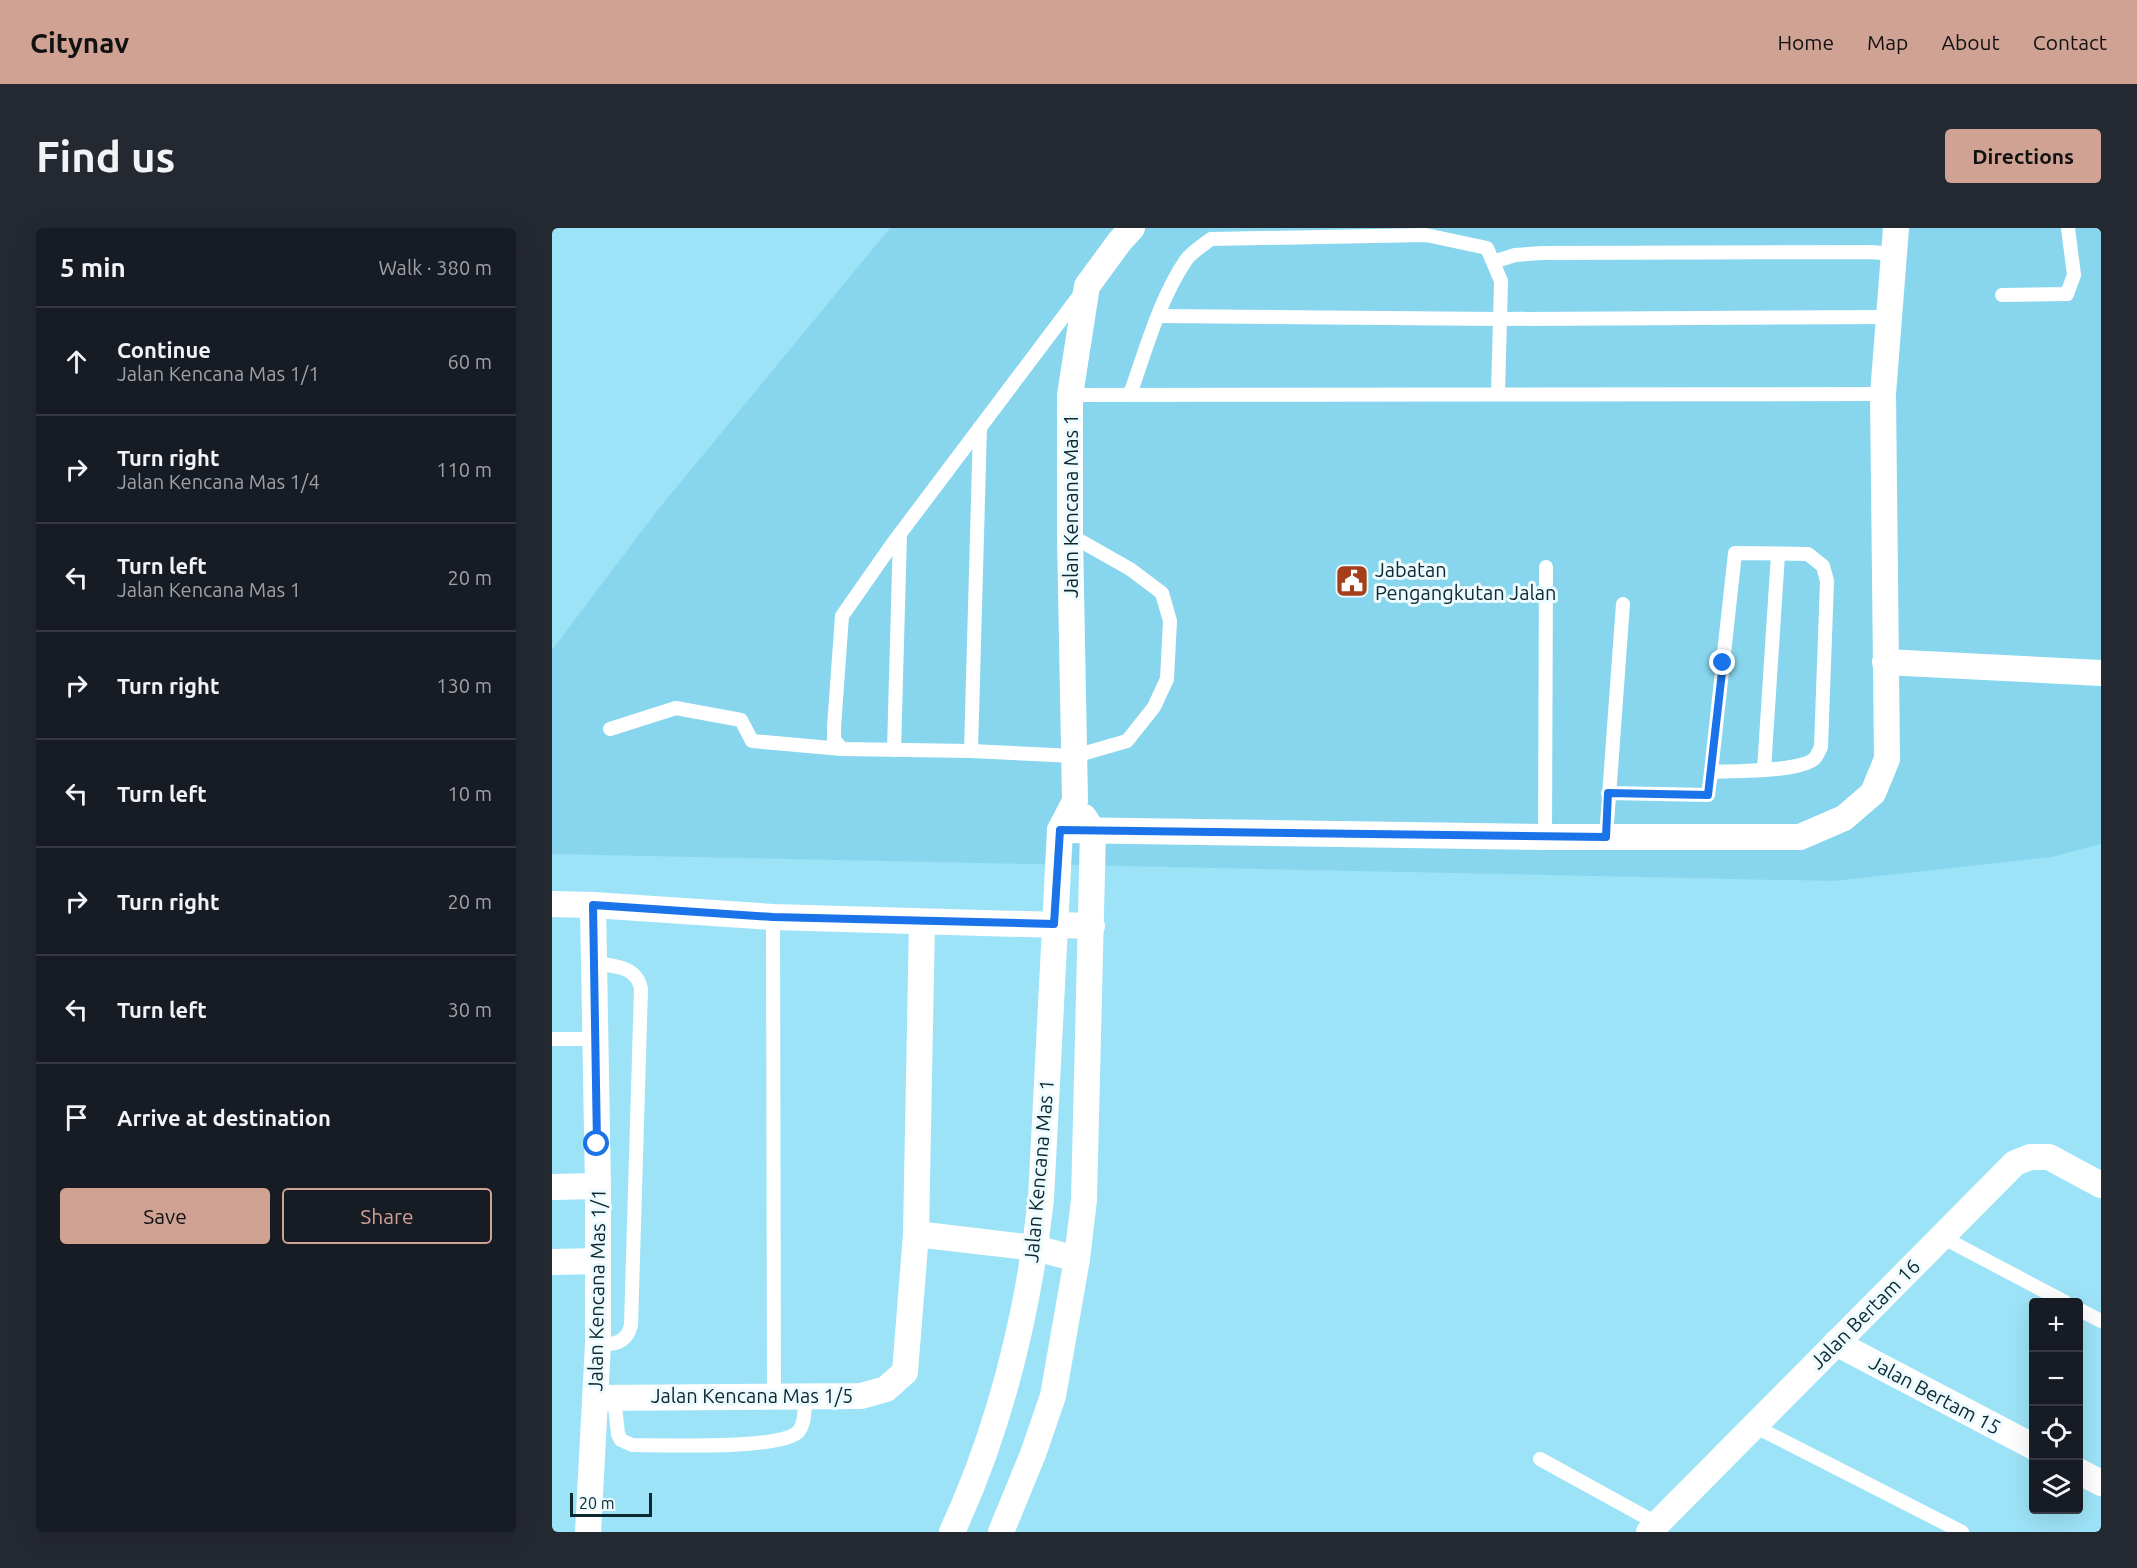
<!DOCTYPE html>
<meta charset="utf-8">
<style>
body{margin:0;font-family:Ubuntu,sans-serif;background:#242831;color:#f1f3f6}
.controls{position:absolute;right:18px;bottom:18px;display:grid;overflow:hidden;border-radius:6px;box-shadow:0 6px 24px #0002}
.controls button{width:54px;height:54px;display:grid;place-items:center;padding:0;border:0;border-bottom:2px solid #363941;background:#171b24;color:#f1f3f6;font:30px sans-serif}
.scale{position:absolute;left:18px;bottom:15px;width:82px;box-sizing:border-box;padding-left:6px;border:3px solid #0c2931;border-top:0;font-size:16px;line-height:21px;white-space:nowrap;color:#0c2931;-webkit-text-stroke:4px #edfafe;paint-order:stroke}
.stop{position:absolute;width:18px;height:18px;margin:-14px;border:4px solid #1a73e8;border-radius:50%;background:#fff}
.stop.end{background:#1a73e8;border-color:#fff;box-shadow:0 2px 6px #0008}
.list{margin:0;padding:0;list-style:none}
h2{display:flex;justify-content:space-between;align-items:center;height:78px;margin:0;padding:0 24px;font-size:26px}
h2 small{font-size:20px;font-weight:400;color:#9ea1a6}
.list li{display:grid;grid-template-columns:39px 1fr auto;gap:18px;align-items:center;box-sizing:border-box;height:108px;padding:0 24px;border-top:2px solid #363941}
.list b{display:block;font-size:22px;white-space:nowrap}
.list p{margin:0;font-size:20px;white-space:nowrap;color:#9ea1a6}
.list em{font-size:20px;font-style:normal;color:#9ea1a6}
.actions{display:flex;gap:12px;padding:18px 24px}
.actions a{flex:1;padding:14px 0;border:2px solid #cfa293;border-radius:6px;text-align:center;font-size:21px;color:#cfa293}
.actions .main{background:#cfa293;color:#111}
.icon{flex:none;width:33px;height:33px;fill:none;stroke:currentColor;stroke-width:2;stroke-linecap:round;stroke-linejoin:round}
.map{position:relative;flex:none;width:1549px;height:1304px;overflow:hidden;border-radius:6px}
header{display:flex;align-items:center;gap:36px;box-sizing:border-box;height:84px;padding:0 30px;background:#cfa293;color:#111}
header strong{font-size:28px}
nav{display:flex;gap:33px;margin-inline-start:auto;font-size:21px}
.intro{display:flex;align-items:center;justify-content:space-between;box-sizing:border-box;height:144px;padding:0 36px}
h1{margin:0;font-size:42px}
.button{padding:15px 27px;border-radius:6px;background:#cfa293;color:#111;font-size:21px;font-weight:700}
main{display:flex;gap:36px;padding:0 36px}
aside{flex:1;background:#171b24;border-radius:6px;box-shadow:0 6px 24px #0002}
.map>svg:first-child{display:block}
</style>
<header>
<strong>Citynav</strong>
<nav><a>Home</a><a>Map</a><a>About</a><a>Contact</a></nav>
</header>
<div class="intro"><h1>Find us</h1><a class="button">Directions</a></div>
<main>
<aside>
<h2>5 min<small>Walk · 380 m</small></h2>
<ul class="list">
<li><svg class="icon" aria-label="ahead" viewBox="0 0 24 24"><path d="M12 20V5M6 11l6-6 6 6"/></svg><div><b>Continue</b><p>Jalan Kencana Mas 1/1</p></div><em>60 m</em></li>
<li><svg class="icon" aria-label="right" viewBox="0 0 24 24"><path d="M7 20v-9h11M14 6l5 5-5 5"/></svg><div><b>Turn right</b><p>Jalan Kencana Mas 1/4</p></div><em>110 m</em></li>
<li><svg class="icon" aria-label="left" viewBox="0 0 24 24"><path d="M17 20v-9H6M10 6l-5 5 5 5"/></svg><div><b>Turn left</b><p>Jalan Kencana Mas 1</p></div><em>20 m</em></li>
<li><svg class="icon" aria-label="right" viewBox="0 0 24 24"><path d="M7 20v-9h11M14 6l5 5-5 5"/></svg><div><b>Turn right</b></div><em>130 m</em></li>
<li><svg class="icon" aria-label="left" viewBox="0 0 24 24"><path d="M17 20v-9H6M10 6l-5 5 5 5"/></svg><div><b>Turn left</b></div><em>10 m</em></li>
<li><svg class="icon" aria-label="right" viewBox="0 0 24 24"><path d="M7 20v-9h11M14 6l5 5-5 5"/></svg><div><b>Turn right</b></div><em>20 m</em></li>
<li><svg class="icon" aria-label="left" viewBox="0 0 24 24"><path d="M17 20v-9H6M10 6l-5 5 5 5"/></svg><div><b>Turn left</b></div><em>30 m</em></li>
<li><svg class="icon" aria-label="arrive" viewBox="0 0 24 24"><path d="M6 21V4h12l-3 4 3 4H6"/></svg><div><b>Arrive at destination</b></div></li>
</ul>
<div class="actions"><a class="main">Save</a><a>Share</a></div>
</aside>
<div class="map">
<svg width="1549" height="1304" viewBox="0 0 1549 1304">
<rect width="100%" height="100%" fill="#9de3f7"/>
<path fill="#88d6ed" d="M 338,0 L 1549,0 L 1549,616 L 1500,629 L 1281,653 L 0,626 L 0,422 L 104,284 Z"/>
<g fill="none" stroke-linecap="round" stroke-linejoin="round">
<g stroke="#fff" stroke-width="14">
<path d="M 941,34 L 963,27 L 990,25 L 1319,24 L 1342,26"/>
<path d="M 1450,67 L 1515,66 L 1522,47 L 1516,0"/>
<path d="M 606,88 L 948,91 L 1337,89"/>
<path d="M 578,166 C 594,122 607,72 634,32 C 640,24 651,17 659,11 L 874,7 L 935,20 L 949,53 L 946,166"/>
<path d="M 518,167 L 1331,166"/>
<path d="M 518,307 L 578,341 L 610,365 L 618,393 L 615,451 L 602,479 L 575,513 L 523,528 L 419,523 L 290,521 L 282,512 L 282,499 L 290,388 L 341,315 L 530,64"/>
<path d="M 58,501 L 124,480 L 189,492 L 200,513 L 290,521"/>
<path d="M 342,522 L 348,306"/>
<path d="M 419,523 L 428,199"/>
<path d="M 1212,542 L 1226,326"/>
<path d="M 1056,565 L 1156,567 L 1159,544 L 1183,325 L 1256,326 L 1271,338 L 1275,353 L 1269,519 C 1267,523 1265,528 1262,531 C 1247,544 1181,543 1159,544"/>
<path d="M 993,609 L 994,339"/>
<path d="M 1054,609 L 1071,376"/>
<path d="M 221,689 L 222,1168"/>
<path d="M 42,735 C 62,738 85,738 89,761 L 79,1097 C 75,1115 62,1117 46,1116"/>
<path d="M 0,811 L 43,811"/>
<path d="M 1390,1009 L 1513,1074"/>
<path d="M 1526,1081 L 1549,1093"/>
<path d="M 62,1169 L 66,1206 L 69,1212 L 80,1217 C 110,1217 228,1222 246,1204 C 254,1195 252,1180 253,1168"/>
<path d="M 1202,1198 L 1410,1304"/>
<path d="M 988,1231 L 1106,1296"/>
</g>
<g stroke="#fff" stroke-width="26">
<path d="M 1333,434 L 1549,445"/>
<path d="M 508,602 L 993,609 L 1248,609 L 1292,590 L 1321,565 L 1335,531 L 1331,166 L 1344,0"/>
<path d="M 0,676 L 41,677 L 221,689 L 540,698"/>
<path d="M 0,959 L 46,958"/>
<path d="M 364,1006 L 483,1020 L 525,1031"/>
<path d="M 0,1034 L 45,1033"/>
<path d="M 1284,1115 L 1482,1219"/>
<path d="M 44,1170 L 309,1168 L 334,1161 L 353,1144 L 364,1006 L 370,694"/>
<path d="M 1526,1243 L 1549,1255"/>
<path d="M 36,1304 L 46,1116 L 46,958 L 41,677"/>
<path d="M 400,1304 C 449,1198 476,1088 489,971 L 508,602 L 523,573 L 518,307 L 518,167 L 535,58 L 568,13 L 580,0"/>
<path d="M 449,1304 L 481,1226 L 501,1168 L 525,1031 L 532,972 L 541,603 L 532,589"/>
<path d="M 1097,1304 L 1463,935 L 1478,929 L 1497,929 L 1549,957"/>
</g>
</g>
<g fill="none" stroke-linecap="round" stroke-linejoin="round">
<path stroke="#1a73e8" stroke-width="8" d="M 45,916 L 41,677 L 221,689 L 502,696 L 508,602 L 1054,609 L 1056,565 L 1156,567 L 1171,435"/>
</g>
<defs>
<symbol id="civic-square" viewBox="-11 -11 22 22"><rect x="-9" y="-9" width="18" height="18" rx="4" fill="#a53e1a" stroke="#edfafe"/><path d="M-.6-6.5H3V-4.5H.6V-3L4-1V1h2V6H-6V1h2V-1L-.6-3ZM-1.2 2.5V6h2.4V2.5Z" fill="#fff"/></symbol>
</defs>
<g fill-rule="evenodd">
<use href="#civic-square" x="781" y="334" width="38" height="38"/>
</g>
<g text-anchor="middle" stroke-width="6" stroke-linejoin="round" paint-order="stroke">
<g font-size="20" fill="#0c2931" stroke="#edfafe">
<text transform="translate(519 278) rotate(-90)" y="7">Jalan Kencana Mas 1</text>
<text transform="translate(487 943) rotate(-85)" y="7">Jalan Kencana Mas 1</text>
<text transform="translate(45 1062) rotate(-89)" y="7">Jalan Kencana Mas 1/1</text>
<text transform="translate(1313 1086) rotate(-45)" y="7">Jalan Bertam 16</text>
<text transform="translate(1383 1167) rotate(28)" y="7">Jalan Bertam 15</text>
<text x="200" y="1175">Jalan Kencana Mas 1/5</text>
</g>
<g font-size="20" fill="#0c2931" stroke="#edfafe" text-anchor="start">
<text x="823" y="349">Jabatan<tspan x="823" dy="23">Pengangkutan Jalan</tspan></text>
</g>
</g>
</svg>
<div class="controls">
<button>+</button>
<button>−</button>
<button><svg class="icon" aria-label="locate" viewBox="0 0 24 24"><circle cx="12" cy="12" r="6"/><path d="M12 2v4M12 18v4M2 12h4M18 12h4"/></svg></button>
<button><svg class="icon" aria-label="layers" viewBox="0 0 24 24"><path d="M12 4l9 5-9 5-9-5zM3 14l9 5 9-5"/></svg></button>
</div>
<div class="scale">20 m</div>
<div class="stop" style="left:45px;top:916px"></div>
<div class="stop end" style="left:1171px;top:435px"></div>
</div>
</main>
